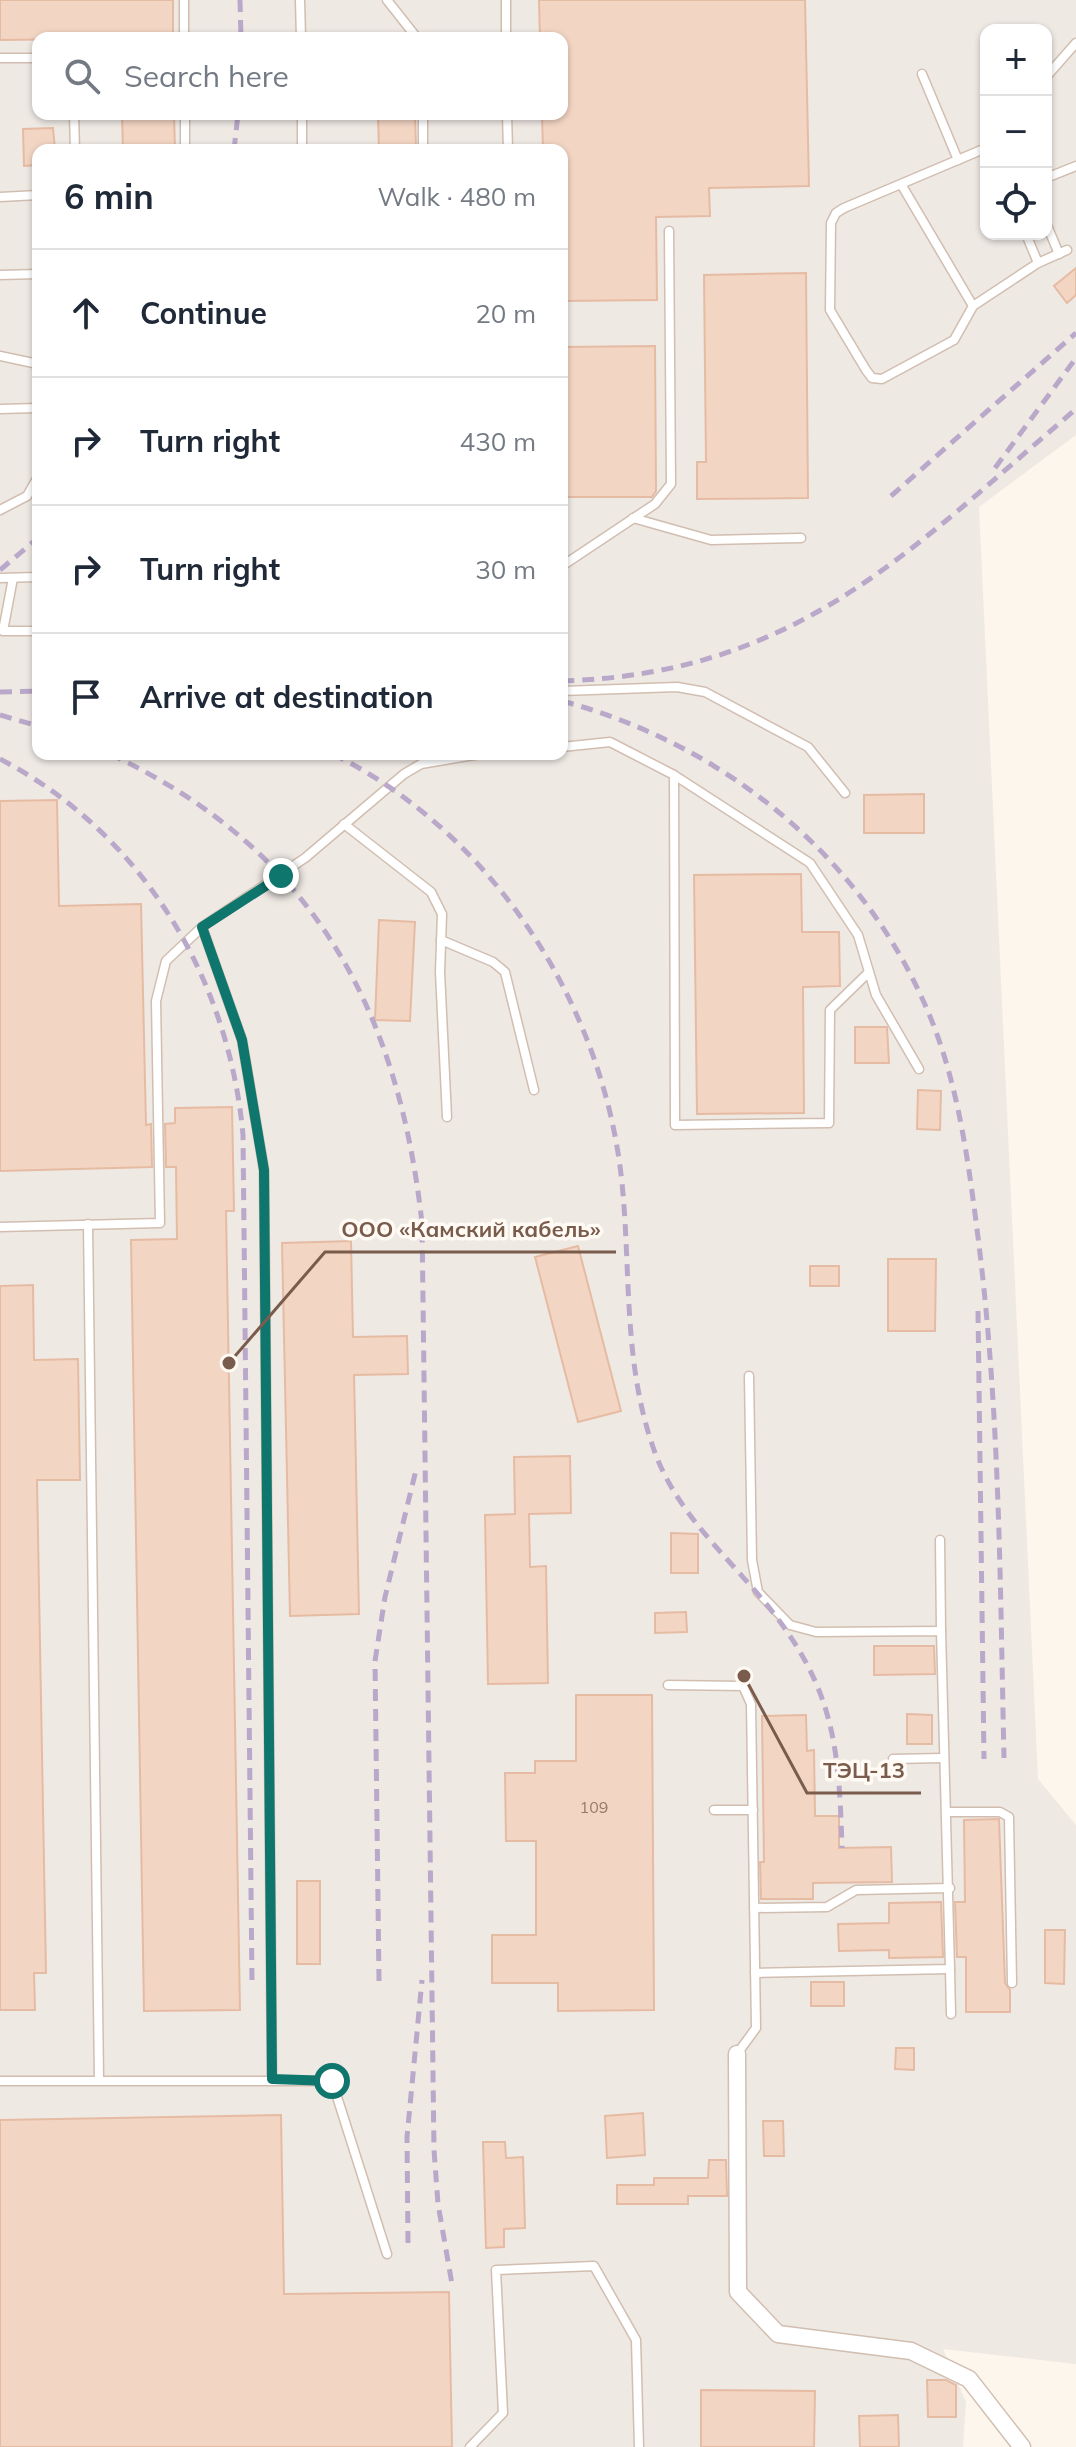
<!DOCTYPE html>
<meta charset="utf-8">
<style>
body{margin:0;font-family:Mulish,sans-serif;background:#f6f6f7;color:#1f2937}
.controls{position:absolute;right:24px;top:24px;display:grid;overflow:hidden;border-radius:16px;box-shadow:0 2px 6px #0004}
.controls button{width:72px;height:72px;display:grid;place-items:center;padding:0;border:0;border-bottom:2px solid #e0e1e3;background:#fff;color:#1f2937;font:40px sans-serif}
.stop{position:absolute;width:24px;height:24px;margin:-18px;border:6px solid #0f766e;border-radius:50%;background:#fff}
.stop.end{background:#0f766e;border-color:#fff;box-shadow:0 2px 8px #0008}
.list{margin:0;padding:0;list-style:none}
h2{display:flex;justify-content:space-between;align-items:center;height:104px;margin:0;padding:0 32px;font-size:34px}
h2 small{font-size:26px;font-weight:400;color:#747a83}
.list li{display:grid;grid-template-columns:52px 1fr auto;gap:24px;align-items:center;box-sizing:border-box;height:128px;padding:0 32px;border-top:2px solid #e0e1e3}
.list b{display:block;font-size:30px;white-space:nowrap}
.list em{font-size:26px;font-style:normal;color:#747a83}
.icon{flex:none;width:44px;height:44px;fill:none;stroke:currentColor;stroke-width:2;stroke-linecap:round;stroke-linejoin:round}
.map{position:relative;flex:none;width:1076px;height:2447px;overflow:hidden}
.search{position:absolute;background:#fff;box-shadow:0 2px 6px #0004;left:32px;top:32px;width:536px;height:88px;display:flex;align-items:center;gap:20px;box-sizing:border-box;padding:0 28px;border-radius:16px;color:#747a83;font-size:30px}
.panel{position:absolute;background:#fff;box-shadow:0 2px 6px #0004;left:32px;top:144px;width:536px;height:616px;border-radius:16px}
.map>svg:first-child{display:block}
</style>
<div class="map">
<svg width="1076" height="2447" viewBox="0 0 1076 2447">
<rect width="100%" height="100%" fill="#fdf6ec"/>
<path fill="#efe9e4" fill-rule="evenodd" d="M 0,0 L 1076,0 L 1076,435 L 979,507 L 1038,1779 L 1076,1825 L 1076,2364 L 943,2349 L 966,2402 L 963,2447 L 0,2447 ZM 986,30 L 1046,30 L 1046,234 L 986,234 ZM 38,38 L 562,38 L 562,114 L 38,114 ZM 38,150 L 562,150 L 562,754 L 38,754 Z"/>
<g fill="#f3d5c3" stroke="#e6bba3" stroke-width="2">
<path d="M 0,0 L 173,0 L 173,38 L 0,40 Z"/>
<path d="M 539,0 L 805,0 L 809,186 L 709,188 L 710,216 L 656,217 L 657,300 L 562,301 L 562,150 L 543,150 L 542,114 L 562,114 L 562,38 L 540,38 Z"/>
<path d="M 122,114 L 174,114 L 175,150 L 123,150 Z"/>
<path d="M 378,114 L 415,114 L 416,150 L 379,150 Z"/>
<path d="M 53,128 L 55,150 L 38,150 L 38,165 L 24,166 L 23,129 Z"/>
<path d="M 1076,268 L 1076,295 L 1067,303 L 1054,286 Z"/>
<path d="M 806,273 L 808,498 L 697,499 L 697,462 L 706,462 L 704,275 Z"/>
<path d="M 655,346 L 656,491 L 652,497 L 562,497 L 562,347 Z"/>
<path d="M 924,794 L 924,833 L 864,833 L 864,795 Z"/>
<path d="M 57,800 L 59,906 L 141,904 L 146,1125 L 151,1124 L 152,1167 L 0,1171 L 0,801 Z"/>
<path d="M 801,874 L 802,932 L 839,932 L 840,986 L 803,987 L 804,1113 L 697,1114 L 694,875 Z"/>
<path d="M 379,920 L 415,922 L 410,1021 L 375,1020 Z"/>
<path d="M 855,1027 L 887,1027 L 889,1063 L 855,1063 Z"/>
<path d="M 918,1090 L 941,1091 L 940,1130 L 917,1129 Z"/>
<path d="M 232,1107 L 234,1211 L 226,1211 L 240,2010 L 144,2011 L 131,1240 L 177,1239 L 176,1167 L 166,1167 L 165,1124 L 175,1123 L 175,1108 Z"/>
<path d="M 351,1241 L 353,1337 L 407,1336 L 408,1374 L 354,1375 L 359,1614 L 290,1616 L 282,1243 Z"/>
<path d="M 578,1246 L 621,1411 L 578,1422 L 535,1257 Z"/>
<path d="M 888,1259 L 936,1259 L 935,1331 L 888,1331 Z"/>
<rect x="810" y="1266" width="29" height="20"/>
<path d="M 33,1285 L 34,1360 L 78,1359 L 80,1480 L 37,1480 L 46,1973 L 34,1973 L 35,2010 L 0,2010 L 0,1286 Z"/>
<path d="M 570,1456 L 571,1513 L 529,1514 L 530,1567 L 546,1566 L 548,1683 L 488,1684 L 485,1515 L 515,1514 L 514,1457 Z"/>
<path d="M 671,1533 L 698,1534 L 698,1573 L 671,1573 Z"/>
<path d="M 686,1612 L 687,1632 L 655,1633 L 655,1613 Z"/>
<path d="M 874,1646 L 934,1646 L 935,1674 L 874,1675 Z"/>
<path d="M 576,1695 L 652,1695 L 654,2010 L 558,2011 L 558,1983 L 492,1983 L 492,1935 L 536,1935 L 536,1841 L 506,1841 L 505,1773 L 535,1773 L 535,1761 L 576,1761 Z"/>
<path d="M 907,1714 L 932,1715 L 932,1744 L 907,1744 Z"/>
<path d="M 806,1715 L 807,1751 L 814,1750 L 815,1816 L 839,1816 L 839,1848 L 891,1847 L 892,1882 L 813,1883 L 813,1899 L 761,1899 L 760,1862 L 764,1862 L 762,1716 Z"/>
<path d="M 999,1819 L 1005,1983 L 1010,1990 L 1010,2012 L 966,2012 L 966,1957 L 957,1957 L 955,1902 L 965,1902 L 964,1820 Z"/>
<rect x="297" y="1881" width="23" height="83"/>
<path d="M 941,1902 L 943,1957 L 889,1958 L 889,1950 L 839,1951 L 838,1924 L 889,1923 L 889,1903 Z"/>
<path d="M 1045,1930 L 1065,1930 L 1064,1984 L 1045,1983 Z"/>
<rect x="811" y="1982" width="33" height="24"/>
<path d="M 896,2048 L 914,2048 L 914,2070 L 895,2069 Z"/>
<path d="M 643,2113 L 645,2155 L 607,2158 L 605,2116 Z"/>
<path d="M 281,2115 L 284,2294 L 449,2292 L 452,2447 L 0,2447 L 0,2120 Z"/>
<path d="M 763,2121 L 783,2121 L 784,2156 L 764,2156 Z"/>
<path d="M 483,2142 L 505,2142 L 506,2158 L 523,2157 L 525,2228 L 504,2229 L 504,2247 L 486,2248 Z"/>
<path d="M 709,2160 L 726,2160 L 727,2196 L 688,2196 L 688,2204 L 617,2204 L 617,2185 L 654,2185 L 654,2178 L 708,2178 Z"/>
<path d="M 927,2380 L 946,2380 L 956,2385 L 956,2417 L 928,2417 Z"/>
<path d="M 701,2390 L 815,2391 L 814,2447 L 701,2447 Z"/>
<path d="M 898,2415 L 899,2447 L 860,2447 L 859,2416 Z"/>
</g>
<g fill="none" stroke-linecap="round" stroke-linejoin="round">
<defs>
<g id="lane">
<path d="M 184,0 L 184,38"/>
<path d="M 300,0 L 301,38"/>
<path d="M 387,0 L 417,38"/>
<path d="M 506,0 L 506,38"/>
<path d="M 0,58 L 38,58"/>
<path d="M 922,74 L 958,160"/>
<path d="M 1046,77 L 1076,43"/>
<path d="M 74,114 L 75,150"/>
<path d="M 185,114 L 185,150"/>
<path d="M 302,114 L 302,150"/>
<path d="M 423,114 L 423,150"/>
<path d="M 507,114 L 508,150"/>
<path d="M 1046,178 L 1076,166"/>
<path d="M 901,184 L 973,306 L 954,340 L 882,379 L 872,378 L 866,370 L 830,310 L 831,223 L 836,213 L 844,208 L 986,148"/>
<path d="M 0,197 L 38,195"/>
<path d="M 1046,223 L 1059,254"/>
<path d="M 1026,234 L 1038,263"/>
<path d="M 0,275 L 38,274"/>
<path d="M 973,306 L 1038,263 L 1067,250"/>
<path d="M 0,356 L 38,364"/>
<path d="M 0,409 L 38,408"/>
<path d="M 0,510 L 27,496 L 38,477"/>
<path d="M 633,518 L 711,540 L 801,538"/>
<path d="M 562,566 L 655,504 L 671,484 L 669,231"/>
<path d="M 0,578 L 38,577"/>
<path d="M 13,578 L 3,631 L 38,631"/>
<path d="M 562,691 L 677,687 L 705,692 L 808,747 L 845,793"/>
<path d="M 562,747 L 610,742 L 674,775 L 675,1125 L 829,1123 L 830,1010 L 869,972"/>
<path d="M 674,775 L 810,863 L 858,935 L 876,995 L 919,1069"/>
<path d="M 344,824 L 431,892 L 442,914 L 440,972 L 447,1117"/>
<path d="M 202,927 L 242,1040 L 264,1170 L 272,2079"/>
<path d="M 441,940 L 493,962 L 505,972 L 534,1090"/>
<path d="M 88,1224 L 99,2080"/>
<path d="M 0,1227 L 160,1223 L 156,1001 L 166,961 L 202,927 L 305,858 L 404,774 L 421,764 L 480,754"/>
<path d="M 749,1376 L 752,1560 L 758,1592 L 790,1625 L 816,1632 L 941,1631 L 950,1969 L 755,1973"/>
<path d="M 940,1540 L 941,1631"/>
<path d="M 668,1685 L 743,1686 L 751,1704 L 756,2028 L 737,2054"/>
<path d="M 893,1759 L 942,1758"/>
<path d="M 714,1810 L 753,1810"/>
<path d="M 949,1812 L 1000,1812 L 1009,1817 L 1012,1983"/>
<path d="M 754,1908 L 827,1907 L 856,1890 L 950,1888"/>
<path d="M 950,1969 L 951,2014"/>
<path d="M 0,2081 L 332,2081 L 387,2254"/>
<path d="M 470,2447 L 503,2413 L 496,2270 L 594,2266 L 636,2340 L 639,2447"/>
</g>
<path id="street" d="M 737,2054 L 738,2292 L 778,2334 L 911,2351 L 969,2379 L 1022,2447"/>
</defs>
<use href="#lane" stroke="#d1beb0" stroke-width="11"/>
<use href="#street" stroke="#d1beb0" stroke-width="19"/>
<use href="#lane" stroke="#fff" stroke-width="8"/>
<use href="#street" stroke="#fff" stroke-width="16"/>
<g stroke="#b9a8c9" stroke-width="5" stroke-dasharray="12 8" stroke-linecap="butt">
<path d="M 240,0 L 241,38"/>
<path d="M 234,150 L 238,114"/>
<path d="M 995,468 L 1076,358"/>
<path d="M 891,496 L 1076,333"/>
<path d="M 0,570 L 38,538"/>
<path d="M 562,681 C 797,674 909,551 1076,409"/>
<path d="M 0,692 L 38,691"/>
<path d="M 562,701 C 730,746 872,864 935,1029 C 960,1096 969,1167 978,1237 C 1000,1411 1000,1584 1004,1758"/>
<path d="M 0,715 L 38,726"/>
<path d="M 110,754 C 312,849 398,1007 422,1223 L 434,2150 L 438,2204 L 452,2284"/>
<path d="M 333,754 C 494,834 604,1006 622,1183 C 631,1272 623,1361 653,1447 C 675,1513 729,1557 771,1610 C 835,1691 839,1750 842,1848"/>
<path d="M 0,759 C 142,833 229,978 243,1135 L 252,1983"/>
<path d="M 978,1311 L 984,1759"/>
<path d="M 379,1981 L 375,1661 L 385,1597 L 417,1466"/>
<path d="M 408,2243 L 407,2137 L 422,1980"/>
</g>
</g>
<g fill="none" stroke-linecap="round" stroke-linejoin="round">
<path stroke="#0f766e" stroke-width="10" d="M 281,876 L 202,927 L 242,1040 L 264,1170 L 272,2079 L 332,2081"/>
</g>
<g text-anchor="middle" stroke-width="7" stroke-linejoin="round" paint-order="stroke">
<g font-size="16" fill="#987a6a">
<text x="594" y="1813">109</text>
</g>
</g>
<path fill="none" stroke="#7a5c4d" stroke-width="3" d="M229 1363L325 1252H616M744 1676L807 1793H921"/>
<g fill="#7a5c4d" stroke="#fffaf3" stroke-width="3">
<circle cx="229" cy="1363" r="8"/>
<circle cx="744" cy="1676" r="8"/>
</g>
<g font-size="22" text-anchor="middle" font-weight="bold" fill="#7a5c4d" stroke="#fffaf3" stroke-width="7" stroke-linejoin="round" paint-order="stroke">
<text x="471" y="1237">ООО «Камский кабель»</text>
<text x="864" y="1778">ТЭЦ-13</text>
</g>
</svg>
<div class="controls">
<button>+</button>
<button>−</button>
<button><svg class="icon" aria-label="locate" viewBox="0 0 24 24"><circle cx="12" cy="12" r="6"/><path d="M12 2v4M12 18v4M2 12h4M18 12h4"/></svg></button>
</div>
<div class="stop" style="left:332px;top:2081px"></div>
<div class="stop end" style="left:281px;top:876px"></div>
<div class="search"><svg class="icon" aria-label="search" viewBox="0 0 24 24"><circle cx="10" cy="10" r="6"/><path d="M15 15l6 6"/></svg>Search here</div>
<section class="panel">
<h2>6 min<small>Walk · 480 m</small></h2>
<ul class="list">
<li><svg class="icon" aria-label="ahead" viewBox="0 0 24 24"><path d="M12 20V5M6 11l6-6 6 6"/></svg><div><b>Continue</b></div><em>20 m</em></li>
<li><svg class="icon" aria-label="right" viewBox="0 0 24 24"><path d="M7 20v-9h11M14 6l5 5-5 5"/></svg><div><b>Turn right</b></div><em>430 m</em></li>
<li><svg class="icon" aria-label="right" viewBox="0 0 24 24"><path d="M7 20v-9h11M14 6l5 5-5 5"/></svg><div><b>Turn right</b></div><em>30 m</em></li>
<li><svg class="icon" aria-label="arrive" viewBox="0 0 24 24"><path d="M6 21V4h12l-3 4 3 4H6"/></svg><div><b>Arrive at destination</b></div></li>
</ul>
</section>
</div>
